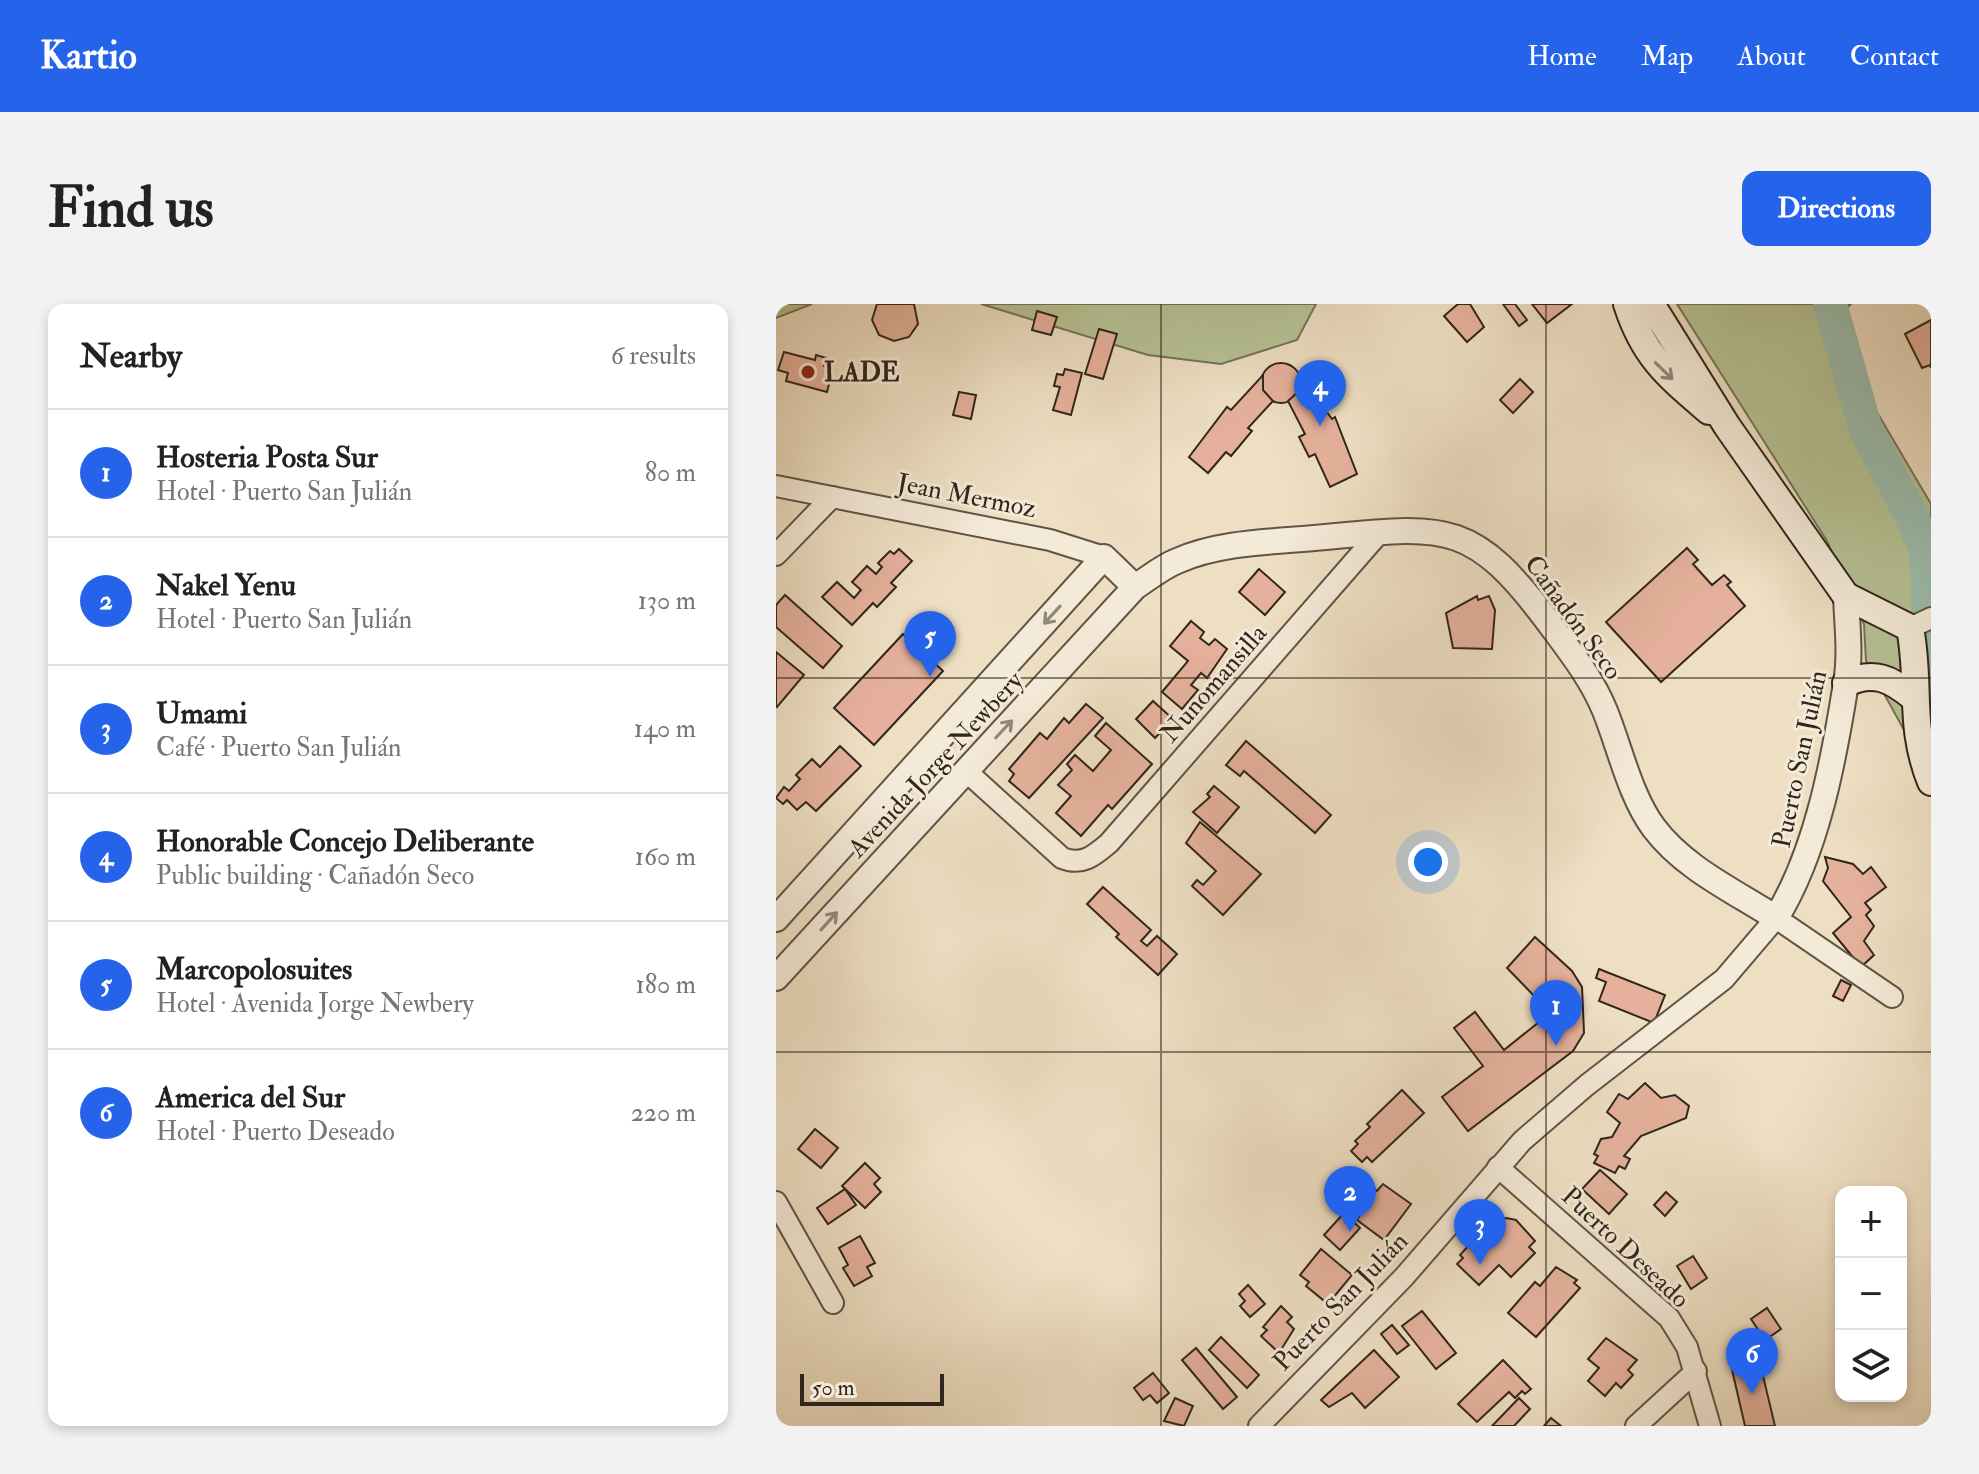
<!DOCTYPE html>
<meta charset="utf-8">
<style>
body{margin:0;font-family:"IM FELL Double Pica",serif;background:#f2f2f2;color:#222}
.controls{position:absolute;right:24px;bottom:24px;display:grid;overflow:hidden;border-radius:16px;box-shadow:0 4px 12px #0003}
.controls button{width:72px;height:72px;display:grid;place-items:center;padding:0;border:0;border-bottom:2px solid #e0e0e0;background:#fff;color:#222;font:40px sans-serif}
.scale{position:absolute;left:24px;bottom:20px;width:144px;box-sizing:border-box;padding-left:8px;border:4px solid #31261c;border-top:0;font-size:22px;line-height:28px;white-space:nowrap;color:#31261c;-webkit-text-stroke:6px #f4ead8;paint-order:stroke}
.you{position:absolute;left:652px;top:558px;width:28px;height:28px;margin:-20px;border:6px solid #fff;border-radius:50%;background:#1a73e8;box-shadow:0 0 0 12px #1a73e833}
.badge{display:grid;place-items:center;width:52px;height:52px;border-radius:50%;background:#2563eb;color:#fff;font-size:26px;font-weight:700}
.pin{position:absolute;translate:-50% -66px;filter:drop-shadow(0 2px 4px #0008)}
.pin::after{content:'';position:absolute;top:42px;width:28px;height:24px;background:inherit;clip-path:polygon(0 0,100% 0,50% 100%)}
.list{margin:0;padding:0;list-style:none}
h2{display:flex;justify-content:space-between;align-items:center;height:104px;margin:0;padding:0 32px;font-size:34px}
h2 small{font-size:26px;font-weight:400;color:#767676}
.list li{display:grid;grid-template-columns:52px 1fr auto;gap:24px;align-items:center;box-sizing:border-box;height:128px;padding:0 32px;border-top:2px solid #e0e0e0}
.list b{display:block;font-size:30px;white-space:nowrap}
.list p{margin:0;font-size:26px;white-space:nowrap;color:#767676}
.list em{font-size:26px;font-style:normal;color:#767676}
.icon{flex:none;width:44px;height:44px;fill:none;stroke:currentColor;stroke-width:2;stroke-linecap:round;stroke-linejoin:round}
.map{position:relative;flex:none;width:1155px;height:1122px;overflow:hidden;border-radius:16px}
header{display:flex;align-items:center;gap:48px;box-sizing:border-box;height:112px;padding:0 40px;background:#2563eb;color:#fff}
header strong{font-size:38px}
nav{display:flex;gap:44px;margin-inline-start:auto;font-size:28px}
.intro{display:flex;align-items:center;justify-content:space-between;box-sizing:border-box;height:192px;padding:0 48px}
h1{margin:0;font-size:56px}
.button{padding:20px 36px;border-radius:16px;background:#2563eb;color:#fff;font-size:28px;font-weight:700}
main{display:flex;gap:48px;padding:0 48px}
aside{flex:1;background:#fff;border-radius:16px;box-shadow:0 4px 12px #0003}
.map>svg:first-child{display:block}
</style>
<header>
<strong>Kartio</strong>
<nav><a>Home</a><a>Map</a><a>About</a><a>Contact</a></nav>
</header>
<div class="intro"><h1>Find us</h1><a class="button">Directions</a></div>
<main>
<aside>
<h2>Nearby<small>6 results</small></h2>
<ul class="list">
<li><span class="badge">1</span><div><b>Hosteria Posta Sur</b><p>Hotel · Puerto San Julián</p></div><em>80 m</em></li>
<li><span class="badge">2</span><div><b>Nakel Yenu</b><p>Hotel · Puerto San Julián</p></div><em>130 m</em></li>
<li><span class="badge">3</span><div><b>Umami</b><p>Café · Puerto San Julián</p></div><em>140 m</em></li>
<li><span class="badge">4</span><div><b>Honorable Concejo Deliberante</b><p>Public building · Cañadón Seco</p></div><em>160 m</em></li>
<li><span class="badge">5</span><div><b>Marcopolosuites</b><p>Hotel · Avenida Jorge Newbery</p></div><em>180 m</em></li>
<li><span class="badge">6</span><div><b>America del Sur</b><p>Hotel · Puerto Deseado</p></div><em>220 m</em></li>
</ul>
</aside>
<div class="map">
<svg width="1155" height="1122" viewBox="0 0 1155 1122">
<rect width="100%" height="100%" fill="#eedfc3"/>
<filter id="stains"><feTurbulence type="fractalNoise" baseFrequency=".0025" numOctaves="4"/><feColorMatrix values="0 0 0 0 .2 0 0 0 0 .09 0 0 0 0 .02 0 0 0 .5 -.17"/></filter>
<radialGradient id="worn" r=".72"><stop offset=".6" stop-color="#630" stop-opacity="0"/><stop offset="1" stop-color="#630" stop-opacity=".3"/></radialGradient>
<g fill="#b6c295" stroke="#747458" stroke-width="2">
<path d="M 0,0 L 36,0 L 0,14 Z"/>
<path d="M 205,0 L 540,0 L 521,36 L 445,60 L 372,51 Z"/>
<path d="M 901,0 L 1075,0 L 1052,25 L 1155,200 L 1155,475 L 1090,357 L 1088,320 L 1051,237 Z"/>
</g>
<g fill="none" stroke-linecap="round" stroke-linejoin="round">
<path stroke="#9bbdad" stroke-width="34" d="M 1054,0 L 1090,126 L 1137,215 L 1149,245 L 1152,270 L 1151,401 L 1155,420"/>
</g>
<g fill="#e5b19c" stroke="#31261c" stroke-width="2">
<path d="M 138,0 L 142,20 L 133,33 L 118,37 L 103,31 L 96,16 L 101,0 Z"/>
<path d="M 682,0 L 694,0 L 708,23 L 691,38 L 668,12 Z"/>
<path d="M 727,0 L 739,0 L 751,16 L 743,22 Z"/>
<path d="M 756,0 L 796,0 L 771,19 Z"/>
<path d="M 261,7 L 281,13 L 275,31 L 256,26 Z"/>
<path d="M 1155,16 L 1155,64 L 1154,61 L 1146,64 L 1129,30 Z"/>
<path d="M 323,25 L 341,30 L 327,75 L 309,70 Z"/>
<path d="M 8,48 L 39,56 L 40,51 L 50,54 L 48,62 L 57,65 L 51,88 L 10,77 L 12,69 L 2,66 Z"/>
<circle cx="505" cy="79" r="20"/>
<path d="M 289,65 L 306,69 L 295,111 L 277,106 L 284,83 L 278,82 L 281,70 L 287,71 Z"/>
<path d="M 487,71 L 487,86 L 497,97 L 472,124 L 476,127 L 455,152 L 450,148 L 432,169 L 413,153 L 451,103 L 455,106 Z"/>
<path d="M 524,72 L 556,115 L 559,113 L 581,170 L 554,183 L 539,150 L 533,153 L 523,133 L 529,130 L 512,97 L 523,87 Z"/>
<path d="M 744,75 L 757,88 L 737,109 L 724,96 Z"/>
<path d="M 183,88 L 200,91 L 195,115 L 177,111 Z"/>
<path d="M 911,244 L 922,256 L 917,260 L 936,281 L 948,271 L 955,278 L 951,281 L 969,302 L 885,378 L 830,318 Z"/>
<path d="M 123,245 L 136,257 L 115,279 L 120,283 L 101,303 L 97,299 L 76,321 L 46,293 L 61,278 L 78,294 L 85,286 L 76,278 L 91,262 L 100,270 L 106,263 L 102,259 L 114,247 L 118,250 Z"/>
<path d="M 483,265 L 509,288 L 489,311 L 463,288 Z"/>
<path d="M 9,291 L 66,342 L 47,364 L 0,323 L 0,301 Z"/>
<path d="M 701,292 L 702,296 L 713,292 L 719,306 L 716,345 L 677,344 L 670,309 Z"/>
<path d="M 415,317 L 428,328 L 424,334 L 433,341 L 439,335 L 451,345 L 431,374 L 425,369 L 415,381 L 422,386 L 406,405 L 386,388 L 412,357 L 394,342 Z"/>
<path d="M 127,330 L 167,367 L 98,441 L 58,404 Z"/>
<path d="M 0,348 L 28,371 L 1,403 L 0,402 Z"/>
<path d="M 377,397 L 397,415 L 379,434 L 360,415 Z"/>
<path d="M 310,400 L 327,414 L 253,494 L 233,477 L 238,470 L 233,465 L 264,429 L 271,435 L 288,414 L 293,419 Z"/>
<path d="M 330,419 L 376,460 L 336,505 L 332,501 L 305,532 L 280,509 L 295,492 L 282,481 L 296,466 L 291,460 L 299,451 L 317,467 L 335,446 L 319,432 Z"/>
<path d="M 470,437 L 555,511 L 539,529 L 468,467 L 464,472 L 450,461 Z"/>
<path d="M 64,442 L 85,462 L 40,507 L 30,498 L 21,506 L 11,496 L 7,500 L 0,494 L 8,483 L 13,487 L 24,475 L 20,471 L 36,455 L 44,463 Z"/>
<path d="M 438,482 L 463,503 L 441,529 L 417,508 L 434,493 L 431,490 Z"/>
<path d="M 424,518 L 485,570 L 447,611 L 416,582 L 421,576 L 427,581 L 440,567 L 410,539 Z"/>
<path d="M 1049,553 L 1077,560 L 1087,570 L 1095,563 L 1110,583 L 1089,599 L 1095,606 L 1090,611 L 1098,622 L 1088,637 L 1098,651 L 1085,663 L 1057,629 L 1075,613 L 1047,577 L 1052,564 Z"/>
<path d="M 327,583 L 375,626 L 365,637 L 371,642 L 381,632 L 401,650 L 382,671 L 340,633 L 343,630 L 311,600 Z"/>
<path d="M 759,633 L 796,667 L 806,683 L 808,729 L 797,747 L 692,827 L 666,793 L 707,762 L 678,724 L 699,708 L 728,746 L 768,714 L 767,701 L 731,664 Z"/>
<path d="M 823,665 L 889,691 L 878,719 L 823,697 L 830,678 L 820,674 Z"/>
<path d="M 1065,676 L 1075,681 L 1067,697 L 1057,692 Z"/>
<path d="M 869,779 L 885,794 L 899,791 L 913,802 L 910,814 L 865,832 L 848,852 L 854,855 L 849,865 L 843,862 L 839,869 L 818,859 L 822,852 L 818,850 L 825,835 L 836,833 L 844,819 L 831,808 L 843,790 L 852,795 Z"/>
<path d="M 626,786 L 648,809 L 596,858 L 591,853 L 586,858 L 575,847 L 582,840 L 579,837 L 594,823 L 591,820 Z"/>
<path d="M 39,825 L 62,844 L 45,864 L 22,845 Z"/>
<path d="M 89,859 L 104,874 L 98,880 L 105,888 L 89,904 L 66,882 Z"/>
<path d="M 824,866 L 851,890 L 833,910 L 806,885 Z"/>
<path d="M 581,872 L 601,887 L 607,880 L 635,900 L 608,936 L 581,916 L 585,909 L 564,894 Z"/>
<path d="M 69,885 L 80,901 L 52,920 L 41,904 Z"/>
<path d="M 890,888 L 901,898 L 889,912 L 878,901 Z"/>
<path d="M 568,909 L 584,924 L 564,946 L 548,931 Z"/>
<path d="M 730,914 L 740,916 L 759,937 L 753,943 L 759,949 L 735,973 L 723,961 L 703,981 L 681,960 L 687,954 L 684,951 L 693,941 L 697,944 L 719,918 Z"/>
<path d="M 84,932 L 99,959 L 91,963 L 96,972 L 78,982 L 67,964 L 72,961 L 63,944 Z"/>
<path d="M 545,945 L 576,971 L 552,1000 L 530,982 L 533,978 L 524,971 Z"/>
<path d="M 917,952 L 931,974 L 915,985 L 901,962 Z"/>
<path d="M 780,963 L 801,976 L 798,979 L 804,984 L 760,1033 L 732,1009 L 759,978 L 764,982 Z"/>
<path d="M 472,981 L 489,1000 L 474,1013 L 464,1002 L 469,997 L 463,990 Z"/>
<path d="M 505,1002 L 516,1013 L 511,1018 L 518,1025 L 503,1049 L 485,1032 L 491,1026 L 487,1023 Z"/>
<path d="M 991,1004 L 1005,1025 L 989,1036 L 975,1015 Z"/>
<path d="M 646,1007 L 680,1049 L 660,1065 L 626,1022 Z"/>
<path d="M 616,1021 L 633,1041 L 621,1050 L 605,1030 Z"/>
<path d="M 445,1033 L 483,1071 L 471,1084 L 433,1046 Z"/>
<path d="M 830,1034 L 861,1056 L 852,1066 L 857,1071 L 845,1084 L 840,1079 L 829,1092 L 812,1077 L 823,1064 L 812,1055 Z"/>
<path d="M 420,1044 L 461,1093 L 447,1105 L 406,1056 Z"/>
<path d="M 598,1046 L 623,1073 L 589,1104 L 576,1089 L 553,1103 L 545,1096 Z"/>
<path d="M 982,1051 L 999,1122 L 969,1122 L 954,1057 Z"/>
<path d="M 727,1056 L 755,1085 L 749,1090 L 746,1087 L 739,1094 L 733,1088 L 701,1118 L 682,1100 Z"/>
<path d="M 377,1069 L 393,1089 L 381,1099 L 374,1091 L 367,1096 L 358,1084 Z"/>
<path d="M 399,1094 L 417,1102 L 408,1122 L 388,1117 Z"/>
<path d="M 743,1094 L 754,1105 L 738,1122 L 716,1122 Z"/>
<path d="M 775,1114 L 785,1122 L 768,1122 Z"/>
</g>
<g fill="none" stroke-linecap="round" stroke-linejoin="round">
<defs>
<g id="minor">
<path d="M 0,182 L 274,236 L 328,253"/>
<path d="M 0,251 L 56,193"/>
<path d="M 1134,324 L 1155,314"/>
<path d="M 190,467 L 286,554 C 306,562 318,552 333,539 L 604,228"/>
<path d="M 722,863 L 893,1014 L 911,1043 L 934,1122"/>
<path d="M 0,898 L 57,999"/>
<path d="M 483,1122 L 628,973 L 746,837 L 811,781 L 948,675 L 1000,614 L 1116,693"/>
<path d="M 860,1122 L 920,1067"/>
</g>
<g id="tertiary">
<path d="M 0,615 L 328,253 L 359,283"/>
<path d="M 0,674 L 359,283 C 373,274 386,263 401,257 C 446,237 501,238 550,233 C 672,221 697,217 774,320 C 794,347 816,375 829,407 C 844,444 854,492 878,524 C 908,564 958,587 1000,614 C 1041,548 1058,455 1070,379 C 1075,350 1071,320 1070,292"/>
</g>
<g id="secondary">
<path d="M 851,0 C 868,53 892,72 933,107"/>
<path d="M 875,0 L 951,122 L 1070,292 L 1134,324 C 1145,380 1132,421 1155,478"/>
<path d="M 1070,379 C 1098,366 1115,375 1137,393"/>
</g>
</defs>
<use href="#minor" stroke="#605446" stroke-width="24"/>
<use href="#tertiary" stroke="#605446" stroke-width="28"/>
<use href="#secondary" stroke="#31261c" stroke-width="30"/>
<use href="#minor" stroke="#f4ead8" stroke-width="20"/>
<use href="#tertiary" stroke="#f4ead8" stroke-width="24"/>
<use href="#secondary" stroke="#f4ead8" stroke-width="26"/>
</g>
<defs><path id="oneway-shaft" d="M-6 0H5M1.5-3L5.5 0L1.5 3" fill="none" stroke-width="1.6" stroke-linecap="round" stroke-linejoin="round" transform="scale(2)"/></defs>
<g stroke="#92887a">
<use href="#oneway-shaft" transform="translate(888 67) rotate(44)"/>
<use href="#oneway-shaft" transform="translate(276 311) rotate(132)"/>
<use href="#oneway-shaft" transform="translate(228 425) rotate(-47)"/>
<use href="#oneway-shaft" transform="translate(53 617) rotate(-48)"/>
</g>
<path fill="none" stroke="#31261c" stroke-width="2" stroke-opacity="0.55" d="M 385,0 L 385,1122M 770,0 L 770,1122M 0,374 L 1155,374M 0,748 L 1155,748"/>
<circle fill="#8f2418" stroke="#f4ead8" stroke-width="3" cx="32" cy="68" r="8"/>
<g text-anchor="middle" stroke-width="6" stroke-linejoin="round" paint-order="stroke">
<g font-size="26" font-weight="bold" fill="#31261c" stroke="#f4ead8" text-anchor="start">
<text x="48" y="77">LADE</text>
</g>
<g font-size="26" fill="#31261c" stroke="#f4ead8">
<text transform="translate(191 191) rotate(11)" y="9">Jean Mermoz</text>
<text transform="translate(798 313) rotate(54)" y="9">Cañadón Seco</text>
<text transform="translate(437 379) rotate(-49)" y="9">Nunomansilla</text>
<text transform="translate(1023 455) rotate(-78)" y="9">Puerto San Julián</text>
<text transform="translate(159 460) rotate(-47)" y="9">Avenida Jorge Newbery</text>
<text transform="translate(850 943) rotate(43)" y="9">Puerto Deseado</text>
<text transform="translate(564 997) rotate(-46)" y="9">Puerto San Julián</text>
</g>
</g>
<rect width="100%" height="100%" filter="url(#stains)"/>
<rect width="100%" height="100%" fill="url(#worn)"/>
</svg>
<div class="controls">
<button>+</button>
<button>−</button>
<button><svg class="icon" aria-label="layers" viewBox="0 0 24 24"><path d="M12 4l9 5-9 5-9-5zM3 14l9 5 9-5"/></svg></button>
</div>
<div class="scale">50 m</div>
<div class="you"></div>
<div class="pin badge" style="left:780px;top:742px">1</div>
<div class="pin badge" style="left:574px;top:928px">2</div>
<div class="pin badge" style="left:704px;top:961px">3</div>
<div class="pin badge" style="left:544px;top:122px">4</div>
<div class="pin badge" style="left:154px;top:373px">5</div>
<div class="pin badge" style="left:976px;top:1090px">6</div>
</div>
</main>
